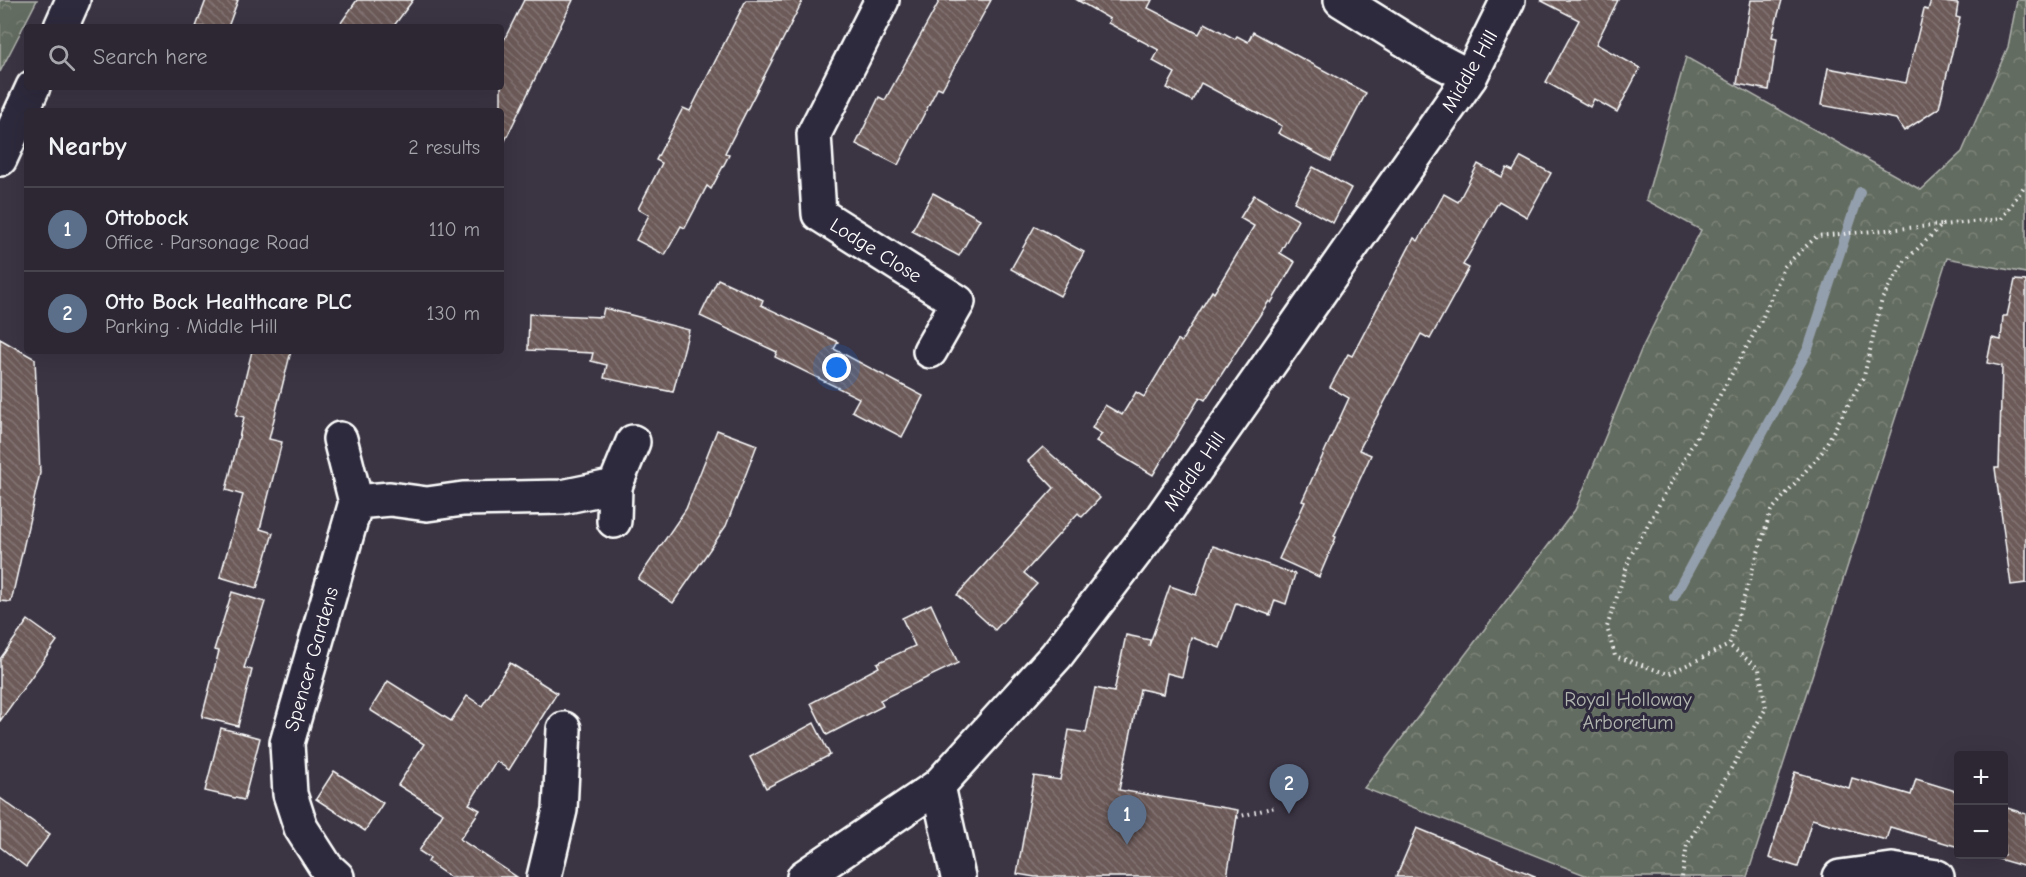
<!DOCTYPE html>
<meta charset="utf-8">
<style>
body{margin:0;font-family:"Comic Neue",sans-serif;background:#342f3a;color:#f1f3f6}
.controls{position:absolute;right:18px;bottom:18px;display:grid;overflow:hidden;border-radius:6px;box-shadow:0 6px 24px #0002}
.controls button{width:54px;height:54px;display:grid;place-items:center;padding:0;border:0;border-bottom:2px solid #48444d;background:#2c2732;color:#f1f3f6;font:30px sans-serif}
.you{position:absolute;left:837px;top:368px;width:21px;height:21px;margin:-15px;border:4px solid #fff;border-radius:50%;background:#1a73e8;box-shadow:0 0 0 9px #1a73e833}
.badge{display:grid;place-items:center;width:39px;height:39px;border-radius:50%;background:#ff9aa2;color:#fff;font-size:20px;font-weight:700}
.pin{position:absolute;translate:-50% -50px;filter:drop-shadow(0 2px 3px #0008)}
.pin::after{content:'';position:absolute;top:32px;width:21px;height:18px;background:inherit;clip-path:polygon(0 0,100% 0,50% 100%)}
.list{margin:0;padding:0;list-style:none}
h2{display:flex;justify-content:space-between;align-items:center;height:78px;margin:0;padding:0 24px;font-size:26px}
h2 small{font-size:20px;font-weight:400;color:#a6a5ac}
.list li{display:grid;grid-template-columns:39px 1fr auto;gap:18px;align-items:center;box-sizing:border-box;height:84px;padding:0 24px;border-top:2px solid #48444d}
.list b{display:block;font-size:22px;white-space:nowrap}
.list p{margin:0;font-size:20px;white-space:nowrap;color:#a6a5ac}
.list em{font-size:20px;font-style:normal;color:#a6a5ac}
.icon{flex:none;width:33px;height:33px;fill:none;stroke:currentColor;stroke-width:2;stroke-linecap:round;stroke-linejoin:round}
.map{position:relative;flex:none;width:2026px;height:877px;overflow:hidden}
.search{position:absolute;background:#2c2732;box-shadow:0 6px 24px #0002;left:24px;top:24px;width:480px;height:66px;display:flex;align-items:center;gap:15px;box-sizing:border-box;padding:0 21px;border-radius:6px;color:#a6a5ac;font-size:22px}
.panel{position:absolute;background:#2c2732;box-shadow:0 6px 24px #0002;left:24px;top:108px;width:480px;height:246px;border-radius:6px}
.map>svg:first-child{display:block}
</style>
<div class="map">
<svg width="2026" height="877" viewBox="0 0 2026 877">
<defs>
<pattern id="forest-crowns" width="20" height="18" patternUnits="userSpaceOnUse" patternTransform="scale(1.5)"><rect width="20" height="18" fill="#646c60"/><path d="M2 6a3 3 0 1 1 6 0M12 15a3 3 0 1 1 6 0" fill="none" stroke="#7b8278"/></pattern>
<pattern id="building-back-hatch" width="6" height="6" patternUnits="userSpaceOnUse" patternTransform="scale(1.5)"><rect width="6" height="6" fill="#6c5a59"/><path d="M-1 5l2 2M0 0l6 6M5-1l2 2" fill="none" stroke="#827372"/></pattern>
</defs>
<rect width="100%" height="100%" fill="#3b3443"/>
<filter id="ink" filterUnits="userSpaceOnUse"><feTurbulence type="fractalNoise" baseFrequency=".0167" numOctaves="2"/><feDisplacementMap in="SourceGraphic" scale="12" xChannelSelector="R" yChannelSelector="G"/><feConvolveMatrix kernelMatrix="1 2 1 2 8 2 1 2 1" color-interpolation-filters="sRGB"/></filter>
<g filter="url(#ink)">
<g fill="url(#forest-crowns)" stroke="#b2b6b0" stroke-width="1.5">
<path d="M 0,0 L 37,0 L 0,72 Z"/>
<path d="M 2017,0 L 2026,0 L 2026,273 L 1947,258 L 1747,877 L 1590,877 L 1364,788 L 1575,510 L 1641,350 L 1701,230 L 1646,200 L 1686,57 L 1921,190 L 1962,152 L 2008,47 Z"/>
</g>
<g fill="none" stroke-linecap="round" stroke-linejoin="round">
<path stroke="#949fad" stroke-width="10" d="M 1674,597 L 1808,349 L 1860,192"/>
</g>
<g fill="url(#building-back-hatch)" stroke="#fff" stroke-width="1.5">
<path d="M 206,0 L 238,0 L 228,27 L 196,27 Z"/>
<path d="M 357,0 L 413,0 L 393,27 L 338,27 Z"/>
<path d="M 524,0 L 573,0 L 501,149 L 501,46 Z"/>
<path d="M 746,0 L 803,0 L 725,153 L 729,155 L 711,189 L 707,186 L 685,228 L 681,226 L 665,255 L 636,240 L 649,215 L 638,209 L 662,163 L 656,160 L 683,108 L 690,111 Z"/>
<path d="M 940,0 L 991,0 L 942,89 L 938,87 L 898,165 L 856,144 L 879,97 L 885,100 Z"/>
<path d="M 1077,0 L 1152,0 L 1148,8 L 1199,34 L 1205,23 L 1235,39 L 1237,36 L 1248,42 L 1253,32 L 1366,93 L 1331,161 L 1278,133 L 1282,126 L 1201,83 L 1192,101 L 1167,88 L 1175,73 L 1153,61 L 1159,50 L 1108,23 L 1110,19 Z"/>
<path d="M 1540,0 L 1618,0 L 1596,44 L 1640,68 L 1617,112 L 1594,99 L 1590,107 L 1546,82 L 1579,20 Z"/>
<path d="M 1751,0 L 1782,0 L 1772,37 L 1777,38 L 1769,90 L 1737,84 Z"/>
<path d="M 1931,0 L 1958,4 L 1956,17 L 1960,18 L 1939,108 L 1904,131 L 1896,119 L 1821,105 L 1828,68 L 1906,83 L 1924,9 L 1928,10 Z"/>
<path d="M 1521,157 L 1551,173 L 1527,217 L 1499,201 L 1463,265 L 1469,268 L 1430,339 L 1421,334 L 1359,450 L 1371,455 L 1334,536 L 1336,537 L 1319,577 L 1279,559 L 1305,502 L 1302,501 L 1349,398 L 1330,387 L 1348,354 L 1352,356 L 1414,238 L 1418,241 L 1444,194 L 1458,202 L 1478,164 L 1502,177 L 1507,168 L 1513,171 Z"/>
<path d="M 1313,167 L 1351,188 L 1333,223 L 1294,202 Z"/>
<path d="M 933,193 L 980,219 L 959,256 L 912,231 Z"/>
<path d="M 1254,195 L 1298,220 L 1280,253 L 1295,262 L 1271,303 L 1269,301 L 1205,400 L 1200,397 L 1153,475 L 1096,441 L 1102,434 L 1092,428 L 1105,405 L 1122,415 L 1136,392 L 1144,397 L 1178,340 L 1181,342 L 1212,291 L 1214,293 L 1254,226 L 1240,218 Z"/>
<path d="M 1035,226 L 1084,252 L 1060,296 L 1011,269 Z"/>
<path d="M 718,279 L 763,300 L 761,305 L 838,342 L 834,349 L 923,396 L 902,437 L 852,411 L 859,398 L 775,357 L 777,352 L 700,316 Z"/>
<path d="M 2015,280 L 2026,281 L 2026,583 L 2011,585 L 1995,468 L 1999,468 L 2002,366 L 1987,363 L 1992,338 L 2001,340 L 2003,316 L 2007,316 Z"/>
<path d="M 604,308 L 689,330 L 673,392 L 604,378 L 607,365 L 591,361 L 593,353 L 528,350 L 529,314 L 602,317 Z"/>
<path d="M 0,339 L 35,359 L 40,473 L 11,602 L 0,601 Z"/>
<path d="M 252,351 L 291,351 L 269,439 L 282,442 L 260,529 L 273,533 L 257,588 L 220,577 L 243,495 L 226,490 L 244,417 L 236,415 Z"/>
<path d="M 717,430 L 757,445 L 726,526 L 673,603 L 638,579 L 686,509 Z"/>
<path d="M 1043,447 L 1100,498 L 1082,517 L 1078,513 L 1024,573 L 1037,584 L 995,630 L 957,595 L 1054,488 L 1028,461 Z"/>
<path d="M 1213,546 L 1295,574 L 1286,604 L 1275,600 L 1270,615 L 1236,603 L 1220,648 L 1191,637 L 1182,677 L 1167,673 L 1163,694 L 1140,689 L 1119,790 L 1238,810 L 1227,877 L 1035,877 L 1017,874 L 1034,776 L 1060,780 L 1069,730 L 1086,733 L 1095,688 L 1114,692 L 1126,635 L 1150,640 L 1149,646 L 1170,586 L 1196,595 Z"/>
<path d="M 232,592 L 265,602 L 244,668 L 252,670 L 238,726 L 202,717 L 219,651 L 214,650 Z"/>
<path d="M 931,604 L 958,663 L 880,700 L 883,706 L 827,735 L 811,703 L 879,667 L 877,663 L 915,646 L 902,618 Z"/>
<path d="M 28,620 L 57,641 L 0,721 L 0,659 Z"/>
<path d="M 510,663 L 557,693 L 509,770 L 496,761 L 469,804 L 480,810 L 460,839 L 517,877 L 450,877 L 428,862 L 430,858 L 419,851 L 443,813 L 398,785 L 424,744 L 370,710 L 388,681 L 451,721 L 467,696 L 482,706 Z"/>
<path d="M 814,723 L 830,755 L 766,788 L 750,757 Z"/>
<path d="M 221,728 L 260,738 L 244,800 L 205,791 Z"/>
<path d="M 334,771 L 383,803 L 365,831 L 316,799 Z"/>
<path d="M 1795,772 L 1849,788 L 1852,778 L 1911,795 L 1916,779 L 1959,792 L 1959,847 L 1890,827 L 1886,840 L 1812,819 L 1798,867 L 1769,858 Z"/>
<path d="M 0,798 L 50,834 L 26,867 L 0,847 Z"/>
<path d="M 2004,807 L 2026,814 L 2026,867 L 1985,855 L 2004,855 Z"/>
<path d="M 1417,828 L 1535,876 L 1535,877 L 1396,877 Z"/>
</g>
<g fill="none" stroke-linecap="round" stroke-linejoin="round">
<defs>
<g id="minor">
<path d="M 882,0 L 814,134 L 819,214 L 958,302 L 930,351"/>
<path d="M 1341,0 L 1434,58 L 1470,77"/>
<path d="M 61,27 L 73,0"/>
<path d="M 0,159 L 33,87"/>
<path d="M 340,439 L 356,502"/>
<path d="M 614,521 L 615,486"/>
<path d="M 938,786 L 958,877"/>
<path d="M 337,877 L 326,867 L 301,828 L 290,794 L 287,743 L 356,502 L 390,499 L 427,504 L 463,499 L 562,497 L 615,486 L 633,442"/>
<path d="M 544,877 L 560,810 L 564,729"/>
<path d="M 804,877 L 938,786 L 1056,656 L 1163,516 L 1470,77 L 1508,0"/>
<path d="M 1840,877 L 1892,870 L 1937,877"/>
</g>
</defs>
<use href="#minor" stroke="#fff" stroke-width="38"/>
<g stroke="#fff" stroke-width="4" stroke-dasharray="1.5 4.5" stroke-linecap="butt">
<path d="M 1942,225 L 2001,219 L 2026,184"/>
<path d="M 1237,817 L 1275,807"/>
<path d="M 1682,877 L 1687,845 L 1766,708 L 1759,669 L 1729,645 L 1771,511 L 1822,452 L 1864,376 L 1882,299 L 1904,262 L 1942,225 L 1817,236 L 1785,266 L 1761,321 L 1630,557 L 1607,627 L 1615,656 L 1668,674 L 1729,645"/>
</g>
<use href="#minor" stroke="#2f2a3d" stroke-width="33"/>
</g>
</g>
<g text-anchor="middle" stroke-width="6" stroke-linejoin="round" paint-order="stroke">
<g font-size="20" fill="#fff" stroke="#2f2a3d">
<text transform="translate(1469 71) rotate(-60)" y="7">Middle Hill</text>
<text transform="translate(876 250) rotate(32)" y="7">Lodge Close</text>
<text transform="translate(1194 471) rotate(-55)" y="7">Middle Hill</text>
<text transform="translate(311 659) rotate(-74)" y="7">Spencer Gardens</text>
</g>
<g font-size="20" fill="#b2b6b0" stroke="#2f2a3d">
<text x="1628" y="706">Royal Holloway<tspan x="1628" dy="23">Arboretum</tspan></text>
</g>
</g>
</svg>
<div class="controls">
<button>+</button>
<button>−</button>
</div>
<div class="you"></div>
<div class="pin badge" style="left:1127px;top:845px;background:#5c6f8a">1</div>
<div class="pin badge" style="left:1289px;top:814px;background:#5c6f8a">2</div>
<div class="search"><svg class="icon" aria-label="search" viewBox="0 0 24 24"><circle cx="10" cy="10" r="6"/><path d="M15 15l6 6"/></svg>Search here</div>
<section class="panel">
<h2>Nearby<small>2 results</small></h2>
<ul class="list">
<li><span class="badge" style="background:#5c6f8a">1</span><div><b>Ottobock</b><p>Office · Parsonage Road</p></div><em>110 m</em></li>
<li><span class="badge" style="background:#5c6f8a">2</span><div><b>Otto Bock Healthcare PLC</b><p>Parking · Middle Hill</p></div><em>130 m</em></li>
</ul>
</section>
</div>
